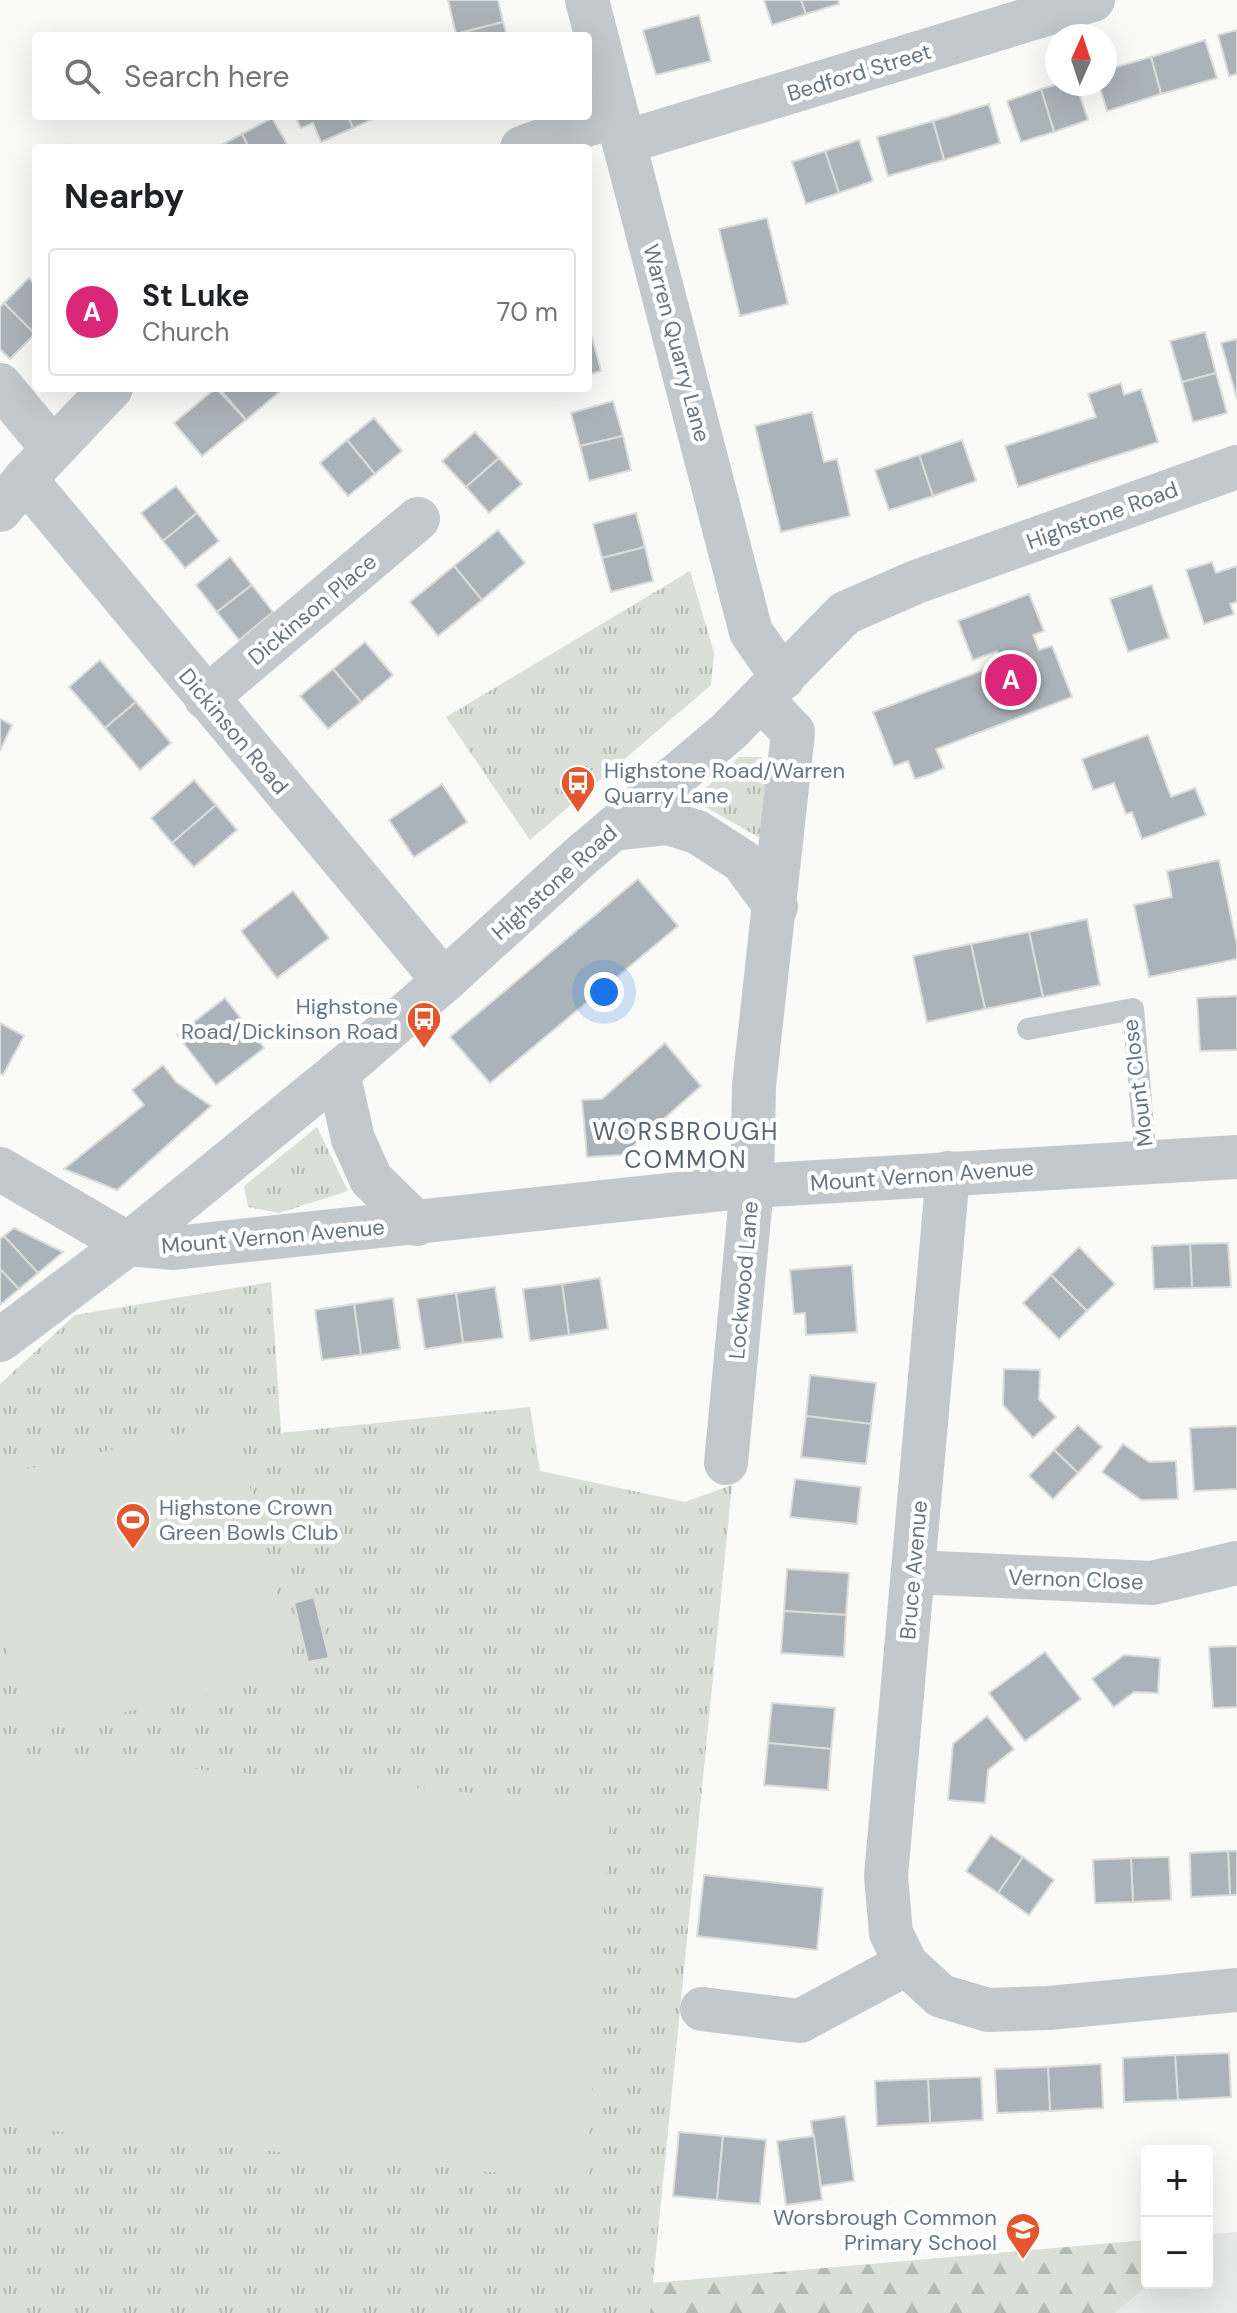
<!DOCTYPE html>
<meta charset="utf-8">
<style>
body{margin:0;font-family:"DM Sans",sans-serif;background:#f2f2f2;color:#202124}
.controls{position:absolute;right:24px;bottom:24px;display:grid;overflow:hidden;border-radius:8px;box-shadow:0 8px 32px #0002}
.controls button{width:72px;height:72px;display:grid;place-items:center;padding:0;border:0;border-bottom:2px solid #e0e0e0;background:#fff;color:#202124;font:40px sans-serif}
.compass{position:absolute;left:1045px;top:24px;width:72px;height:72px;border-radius:50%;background:#fff;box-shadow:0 8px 32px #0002;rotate:3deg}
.you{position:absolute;left:604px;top:992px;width:28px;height:28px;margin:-20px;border:6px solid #fff;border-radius:50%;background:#1a73e8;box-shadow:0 0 0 12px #1a73e833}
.badge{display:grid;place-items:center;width:52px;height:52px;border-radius:50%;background:#db2777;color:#fff;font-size:26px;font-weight:700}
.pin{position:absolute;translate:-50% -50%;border:4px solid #fff;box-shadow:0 2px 8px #0006}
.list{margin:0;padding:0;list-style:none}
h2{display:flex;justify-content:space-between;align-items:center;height:104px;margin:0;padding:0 32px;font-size:34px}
h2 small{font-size:26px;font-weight:400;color:#757577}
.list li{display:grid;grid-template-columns:52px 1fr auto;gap:24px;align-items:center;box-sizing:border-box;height:128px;margin:0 16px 16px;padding:0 16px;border:2px solid #e0e0e0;border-radius:8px}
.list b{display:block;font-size:30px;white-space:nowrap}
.list p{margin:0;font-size:26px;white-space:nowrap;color:#757577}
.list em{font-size:26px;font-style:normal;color:#757577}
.icon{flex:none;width:44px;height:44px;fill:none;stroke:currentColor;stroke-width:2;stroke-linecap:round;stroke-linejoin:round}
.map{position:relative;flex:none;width:1237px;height:2313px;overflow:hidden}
.search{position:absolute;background:#fff;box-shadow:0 8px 32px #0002;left:32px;top:32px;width:560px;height:88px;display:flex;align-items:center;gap:20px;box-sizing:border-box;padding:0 28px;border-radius:8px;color:#757577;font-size:30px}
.panel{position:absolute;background:#fff;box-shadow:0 8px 32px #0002;left:32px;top:144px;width:560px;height:248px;border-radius:8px}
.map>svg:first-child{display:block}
</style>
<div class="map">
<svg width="1237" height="2313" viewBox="0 0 1237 2313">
<defs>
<pattern id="grass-tufts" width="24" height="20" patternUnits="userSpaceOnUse" patternTransform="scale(2)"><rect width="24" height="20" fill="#dadfd7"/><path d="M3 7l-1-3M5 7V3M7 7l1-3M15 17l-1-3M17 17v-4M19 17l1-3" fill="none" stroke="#b4b9b4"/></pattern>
<pattern id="forest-firs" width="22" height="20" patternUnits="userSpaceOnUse" patternTransform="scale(2)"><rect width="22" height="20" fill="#dadfd7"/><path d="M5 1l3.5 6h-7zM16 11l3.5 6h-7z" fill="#b4b9b4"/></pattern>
</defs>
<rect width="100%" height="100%" fill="#fafaf8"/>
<path fill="#e8e9e9" d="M 1237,2232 L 1237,2313 L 650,2313 L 653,2283 L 1147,2240 L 1147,2283 L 1207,2283 L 1207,2234 Z"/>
<g fill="url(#grass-tufts)">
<path d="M 690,571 L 714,653 L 711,685 L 530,840 L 446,717 Z"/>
<path d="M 739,757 L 761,757 L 770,771 L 760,838 L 693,800 Z"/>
<path d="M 317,1127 L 348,1191 L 279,1213 L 248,1207 L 244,1186 Z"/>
<path d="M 271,1282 L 281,1433 L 530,1407 L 540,1471 L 685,1502 L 732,1485 L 650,2313 L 0,2313 L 0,1384 L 75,1315 Z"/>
</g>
<path fill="url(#forest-firs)" d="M 1147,2240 L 1147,2283 L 1150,2283 L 1115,2313 L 650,2313 L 653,2283 Z"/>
<g fill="#dadfd7">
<path d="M 233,1422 L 298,1673 L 29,1734 L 0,1628 L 0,1475 Z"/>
<path d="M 0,1752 L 611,1805 L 586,2181 L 0,2126 Z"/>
</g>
<g fill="#aab3b9" stroke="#dcdcda" stroke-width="2">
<path d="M 448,0 L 498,0 L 503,22 L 456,34 Z"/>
<path d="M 764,0 L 801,0 L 806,14 L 772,25 Z"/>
<path d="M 801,0 L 838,0 L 839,4 L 806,14 Z"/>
<path d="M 699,15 L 711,61 L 656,75 L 643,30 Z"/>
<path d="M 503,22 L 507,36 L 456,36 L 456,34 Z"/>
<path d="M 1237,30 L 1237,74 L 1229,76 L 1218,35 Z"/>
<path d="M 1205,40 L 1217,78 L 1161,94 L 1151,57 Z"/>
<path d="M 1151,57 L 1161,94 L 1107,111 L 1099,84 L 1105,84 L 1105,70 Z"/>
<path d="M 1058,84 L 1076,84 L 1088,120 L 1054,132 L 1041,89 Z"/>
<path d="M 1041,89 L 1054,132 L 1021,142 L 1007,101 Z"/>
<path d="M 989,104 L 1000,143 L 944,160 L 933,121 Z"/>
<path d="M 295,116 L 348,116 L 353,128 L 321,142 L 313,123 L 301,128 Z"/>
<path d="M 348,116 L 380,116 L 353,128 Z"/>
<path d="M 272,118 L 289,148 L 249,148 L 242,134 Z"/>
<path d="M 933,121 L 944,160 L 888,176 L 877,137 Z"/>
<path d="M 242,134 L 249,148 L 216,148 Z"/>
<path d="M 859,140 L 873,181 L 839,193 L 825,151 Z"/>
<path d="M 825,151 L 839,193 L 806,204 L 792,162 Z"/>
<path d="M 767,218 L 788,304 L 740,316 L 719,229 Z"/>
<path d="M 29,278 L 36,286 L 35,334 L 4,303 Z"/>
<path d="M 4,303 L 35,334 L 10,359 L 0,349 L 0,307 Z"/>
<path d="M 1205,332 L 1216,373 L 1182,382 L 1170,341 Z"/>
<path d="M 592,337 L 601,371 L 588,375 L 588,338 Z"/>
<path d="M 1237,339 L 1237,399 L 1221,343 Z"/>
<path d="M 1216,373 L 1227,413 L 1193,422 L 1182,382 Z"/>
<path d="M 1121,383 L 1124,395 L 1141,389 L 1158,442 L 1018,487 L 1005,446 L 1096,417 L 1088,394 Z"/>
<path d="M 216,388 L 246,420 L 202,456 L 174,423 Z"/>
<path d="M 219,388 L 284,388 L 246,420 Z"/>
<path d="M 613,401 L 623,436 L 580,446 L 571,413 Z"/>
<path d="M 812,412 L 824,462 L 837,459 L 850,516 L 781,532 L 755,426 Z"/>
<path d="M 374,418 L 402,451 L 375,474 L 347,440 Z"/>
<path d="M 475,432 L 499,458 L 466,487 L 442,461 Z"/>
<path d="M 623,436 L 631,470 L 589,481 L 580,446 Z"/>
<path d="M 347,440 L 375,474 L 348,496 L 320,463 Z"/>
<path d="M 962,440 L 976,481 L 933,496 L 919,455 Z"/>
<path d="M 919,455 L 933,496 L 889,510 L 875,470 Z"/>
<path d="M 499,458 L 522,484 L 489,513 L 466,487 Z"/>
<path d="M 176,486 L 197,513 L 163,541 L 141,513 Z"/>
<path d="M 197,513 L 219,541 L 185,568 L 163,541 Z"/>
<path d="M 636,513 L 645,547 L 602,558 L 593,524 Z"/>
<path d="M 498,530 L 525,563 L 482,600 L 454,566 Z"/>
<path d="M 645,547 L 653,581 L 611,592 L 602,558 Z"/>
<path d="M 230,557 L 252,585 L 217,612 L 196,585 Z"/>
<path d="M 1212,562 L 1216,573 L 1237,566 L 1237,602 L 1230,604 L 1234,614 L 1204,624 L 1186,570 Z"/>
<path d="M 454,566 L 482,600 L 438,636 L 410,602 Z"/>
<path d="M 252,585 L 273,612 L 239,640 L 217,612 Z"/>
<path d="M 1152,585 L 1169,638 L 1128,652 L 1110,599 Z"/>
<path d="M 1029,594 L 1044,631 L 1033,635 L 1039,650 L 1052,646 L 1072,697 L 936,749 L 944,768 L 931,774 L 915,779 L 908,761 L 894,766 L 873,712 L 1002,663 L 997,651 L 973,660 L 958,621 Z"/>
<path d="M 365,642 L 393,675 L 361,702 L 333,669 Z"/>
<path d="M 100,660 L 136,702 L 105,728 L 69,687 Z"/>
<path d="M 333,669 L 361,702 L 328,729 L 300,696 Z"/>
<path d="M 136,702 L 171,743 L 140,770 L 105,728 Z"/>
<path d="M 0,719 L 12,725 L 0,751 Z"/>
<path d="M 1148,735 L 1171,797 L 1195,788 L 1206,815 L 1142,839 L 1132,812 L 1126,814 L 1114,783 L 1093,790 L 1082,759 Z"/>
<path d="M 194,780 L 216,805 L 172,843 L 151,818 Z"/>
<path d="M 442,784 L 467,822 L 414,857 L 389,820 Z"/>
<path d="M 216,805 L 237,830 L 194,867 L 172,843 Z"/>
<path d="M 1219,860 L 1237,945 L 1237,959 L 1149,977 L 1134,905 L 1172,897 L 1167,871 Z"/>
<path d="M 638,879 L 678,926 L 490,1083 L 450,1037 Z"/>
<path d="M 293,891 L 329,938 L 277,978 L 241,931 Z"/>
<path d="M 1087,919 L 1100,985 L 1043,997 L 1029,932 Z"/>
<path d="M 1029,932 L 1043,997 L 985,1009 L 971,944 Z"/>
<path d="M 971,944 L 985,1009 L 927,1022 L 913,956 Z"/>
<path d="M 1237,996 L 1237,1050 L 1200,1051 L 1197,998 Z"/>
<path d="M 225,998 L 264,1048 L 216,1085 L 177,1035 Z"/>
<path d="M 0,1023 L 24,1036 L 3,1075 L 0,1073 Z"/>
<path d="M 665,1043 L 701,1086 L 623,1155 L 587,1157 L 582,1100 L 602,1099 Z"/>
<path d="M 163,1065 L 176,1082 L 211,1106 L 117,1190 L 64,1169 L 144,1105 L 132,1090 Z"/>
<path d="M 14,1228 L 63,1252 L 38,1273 L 4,1236 Z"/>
<path d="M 4,1236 L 38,1273 L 19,1289 L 0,1269 L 0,1239 Z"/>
<path d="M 1228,1243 L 1231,1287 L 1192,1288 L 1190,1244 Z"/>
<path d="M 1190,1244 L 1192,1288 L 1154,1289 L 1152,1246 Z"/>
<path d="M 1079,1247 L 1115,1284 L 1087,1311 L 1051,1275 Z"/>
<path d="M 852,1265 L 857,1332 L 806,1335 L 805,1313 L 794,1314 L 790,1270 Z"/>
<path d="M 0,1269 L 19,1289 L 0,1305 Z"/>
<path d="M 1051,1275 L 1087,1311 L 1059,1339 L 1023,1303 Z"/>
<path d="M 600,1278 L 608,1329 L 569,1335 L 562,1284 Z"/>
<path d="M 562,1284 L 569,1335 L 530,1341 L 523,1289 Z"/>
<path d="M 495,1287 L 503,1338 L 463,1343 L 456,1293 Z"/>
<path d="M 456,1293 L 463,1343 L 425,1349 L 417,1299 Z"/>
<path d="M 393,1298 L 400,1349 L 361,1355 L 354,1304 Z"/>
<path d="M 354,1304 L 361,1355 L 322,1360 L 315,1310 Z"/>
<path d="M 1004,1369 L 1040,1370 L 1039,1399 L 1056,1417 L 1033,1438 L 1003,1405 Z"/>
<path d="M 810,1375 L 876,1383 L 871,1424 L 806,1416 Z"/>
<path d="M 806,1416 L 871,1424 L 866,1464 L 801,1457 Z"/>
<path d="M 1078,1425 L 1102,1447 L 1078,1473 L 1054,1450 Z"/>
<path d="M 1237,1426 L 1237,1489 L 1194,1491 L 1190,1428 Z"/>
<path d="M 1123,1444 L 1149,1462 L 1176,1461 L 1178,1499 L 1141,1500 L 1102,1472 Z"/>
<path d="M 1054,1450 L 1078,1473 L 1053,1499 L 1029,1476 Z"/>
<path d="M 795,1479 L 861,1487 L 857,1524 L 790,1517 Z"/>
<path d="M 787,1569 L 849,1573 L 846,1615 L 784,1611 Z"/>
<path d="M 314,1597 L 329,1658 L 308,1662 L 294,1603 Z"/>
<path d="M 784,1611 L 846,1615 L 844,1657 L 781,1653 Z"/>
<path d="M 1237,1646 L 1237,1707 L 1213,1708 L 1209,1647 Z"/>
<path d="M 1045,1652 L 1081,1699 L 1025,1741 L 989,1693 Z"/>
<path d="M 1124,1655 L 1160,1658 L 1158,1693 L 1134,1692 L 1114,1707 L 1092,1679 Z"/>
<path d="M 772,1703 L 835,1708 L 831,1749 L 768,1743 Z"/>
<path d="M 987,1716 L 1014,1749 L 988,1770 L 985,1803 L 948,1800 L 953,1744 Z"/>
<path d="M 768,1743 L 831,1749 L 828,1790 L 764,1785 Z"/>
<path d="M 991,1835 L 1023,1857 L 998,1893 L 966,1871 Z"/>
<path d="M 1228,1851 L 1237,1851 L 1237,1895 L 1230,1895 Z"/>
<path d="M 1228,1851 L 1230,1895 L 1191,1897 L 1190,1853 Z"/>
<path d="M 1023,1857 L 1054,1880 L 1029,1915 L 998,1893 Z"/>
<path d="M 1169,1857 L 1171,1900 L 1133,1902 L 1131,1858 Z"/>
<path d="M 1131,1858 L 1133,1902 L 1095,1903 L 1093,1860 Z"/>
<path d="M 704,1875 L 823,1888 L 817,1950 L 697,1936 Z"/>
<path d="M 1229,2053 L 1231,2097 L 1178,2100 L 1175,2055 Z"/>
<path d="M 1175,2055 L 1178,2100 L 1124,2102 L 1123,2058 Z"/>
<path d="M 1101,2064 L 1103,2108 L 1050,2111 L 1048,2067 Z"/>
<path d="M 1048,2067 L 1050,2111 L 997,2113 L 995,2069 Z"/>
<path d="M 981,2077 L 983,2120 L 930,2123 L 928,2079 Z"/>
<path d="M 928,2079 L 930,2123 L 877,2126 L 875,2081 Z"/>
<path d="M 845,2116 L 854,2181 L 821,2186 L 811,2121 Z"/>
<path d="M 679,2132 L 723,2136 L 717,2200 L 673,2196 Z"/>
<path d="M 723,2136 L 766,2140 L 760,2204 L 717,2200 Z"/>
<path d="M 814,2136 L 822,2200 L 786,2205 L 777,2141 Z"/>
</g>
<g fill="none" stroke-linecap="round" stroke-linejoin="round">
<path stroke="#c3c8cc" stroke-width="22" d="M 1028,1029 L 1133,1009 L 1146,1161"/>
<g stroke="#c3c8cc" stroke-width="44">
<path d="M 587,0 L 751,632 L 783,678"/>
<path d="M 625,142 L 1093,0"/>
<path d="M 522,148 L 579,127 L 617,116"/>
<path d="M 0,385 L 53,449"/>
<path d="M 25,479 L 444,981"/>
<path d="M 0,510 L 25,479 L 111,388"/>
<path d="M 206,698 L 418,519"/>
<path d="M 613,829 L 668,823 L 697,832 L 742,861 L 776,907"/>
<path d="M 338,1073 L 353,1139 L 371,1179 L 417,1224"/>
<path d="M 0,1169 L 128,1244 L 174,1248 L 752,1186 L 1237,1157"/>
<path d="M 948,1173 L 886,1876 L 891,1933 L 906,1964 L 941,1996 L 988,2010 L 1049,2008 L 1237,1990"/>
<path d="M 0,1340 L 128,1244 L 338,1073 L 444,981 L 581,856 L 729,731 L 845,613 L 916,582 L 1237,467"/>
<path d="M 726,1463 L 752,1186 L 754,1086 L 793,732 L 762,700"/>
<path d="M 913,1572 L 1152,1583 L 1237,1563"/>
<path d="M 702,2009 L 800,2021 L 906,1964"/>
</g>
</g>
<defs>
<symbol id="bus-pin" viewBox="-11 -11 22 30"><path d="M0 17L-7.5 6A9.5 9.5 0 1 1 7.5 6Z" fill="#e4572e" stroke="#fff"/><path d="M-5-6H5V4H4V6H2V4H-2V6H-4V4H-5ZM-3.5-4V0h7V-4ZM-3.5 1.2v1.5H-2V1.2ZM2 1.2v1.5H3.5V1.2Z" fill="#fff"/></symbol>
<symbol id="stadium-pin" viewBox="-11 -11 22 30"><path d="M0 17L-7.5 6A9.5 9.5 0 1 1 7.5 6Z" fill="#e4572e" stroke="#fff"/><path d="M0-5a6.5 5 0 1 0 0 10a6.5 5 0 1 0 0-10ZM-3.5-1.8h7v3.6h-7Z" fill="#fff"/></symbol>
<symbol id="school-pin" viewBox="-11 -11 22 30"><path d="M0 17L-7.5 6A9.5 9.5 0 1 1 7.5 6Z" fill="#e4572e" stroke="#fff"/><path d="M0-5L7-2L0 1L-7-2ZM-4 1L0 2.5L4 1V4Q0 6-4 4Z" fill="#fff"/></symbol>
</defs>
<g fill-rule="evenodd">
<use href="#bus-pin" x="558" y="763" width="40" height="54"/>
<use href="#bus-pin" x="404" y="999" width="40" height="54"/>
<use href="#stadium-pin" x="113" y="1500" width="40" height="54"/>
<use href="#school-pin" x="1003" y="2210" width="40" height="54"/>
</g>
<g text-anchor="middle" stroke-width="8" stroke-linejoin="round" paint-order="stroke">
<g font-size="22" fill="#657683" stroke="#fff">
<text transform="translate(859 72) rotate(-17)" y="8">Bedford Street</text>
<text transform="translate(677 343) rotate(75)" y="8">Warren Quarry Lane</text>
<text transform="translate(1102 515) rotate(-20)" y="8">Highstone Road</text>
<text transform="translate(312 609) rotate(-40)" y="8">Dickinson Place</text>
<text transform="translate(234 731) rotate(50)" y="8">Dickinson Road</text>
<text transform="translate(554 882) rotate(-42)" y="8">Highstone Road</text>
<text transform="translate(1137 1083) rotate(-97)" y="8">Mount Close</text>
<text transform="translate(922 1175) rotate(-4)" y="8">Mount Vernon Avenue</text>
<text transform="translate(273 1236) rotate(-5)" y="8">Mount Vernon Avenue</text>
<text transform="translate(743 1280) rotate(-85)" y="8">Lockwood Lane</text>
<text transform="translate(913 1570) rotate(-85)" y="8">Bruce Avenue</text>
<text transform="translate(1076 1579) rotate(2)" y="8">Vernon Close</text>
</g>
<g font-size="22" fill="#657683" stroke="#fff" text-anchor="start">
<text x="604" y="778">Highstone Road/Warren<tspan x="604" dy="25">Quarry Lane</tspan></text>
<text x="398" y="1014" text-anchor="end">Highstone<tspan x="398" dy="25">Road/Dickinson Road</tspan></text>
<text x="159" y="1515">Highstone Crown<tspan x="159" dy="25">Green Bowls Club</tspan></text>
<text x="997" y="2225" text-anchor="end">Worsbrough Common<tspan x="997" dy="25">Primary School</tspan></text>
</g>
<g font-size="24" letter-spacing="2" fill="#57646e" stroke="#fff">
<text x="686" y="1140">WORSBROUGH<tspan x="686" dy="28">COMMON</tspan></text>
</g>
</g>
</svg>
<div class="controls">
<button>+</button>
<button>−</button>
</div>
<svg class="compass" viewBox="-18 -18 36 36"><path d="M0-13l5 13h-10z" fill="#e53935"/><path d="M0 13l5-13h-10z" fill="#757577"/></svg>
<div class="you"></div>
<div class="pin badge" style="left:1011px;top:680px">A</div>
<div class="search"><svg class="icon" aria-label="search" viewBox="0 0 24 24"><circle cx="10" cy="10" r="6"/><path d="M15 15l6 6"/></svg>Search here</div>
<section class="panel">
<h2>Nearby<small></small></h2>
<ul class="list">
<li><span class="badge">A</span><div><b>St Luke</b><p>Church</p></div><em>70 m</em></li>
</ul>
</section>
</div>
